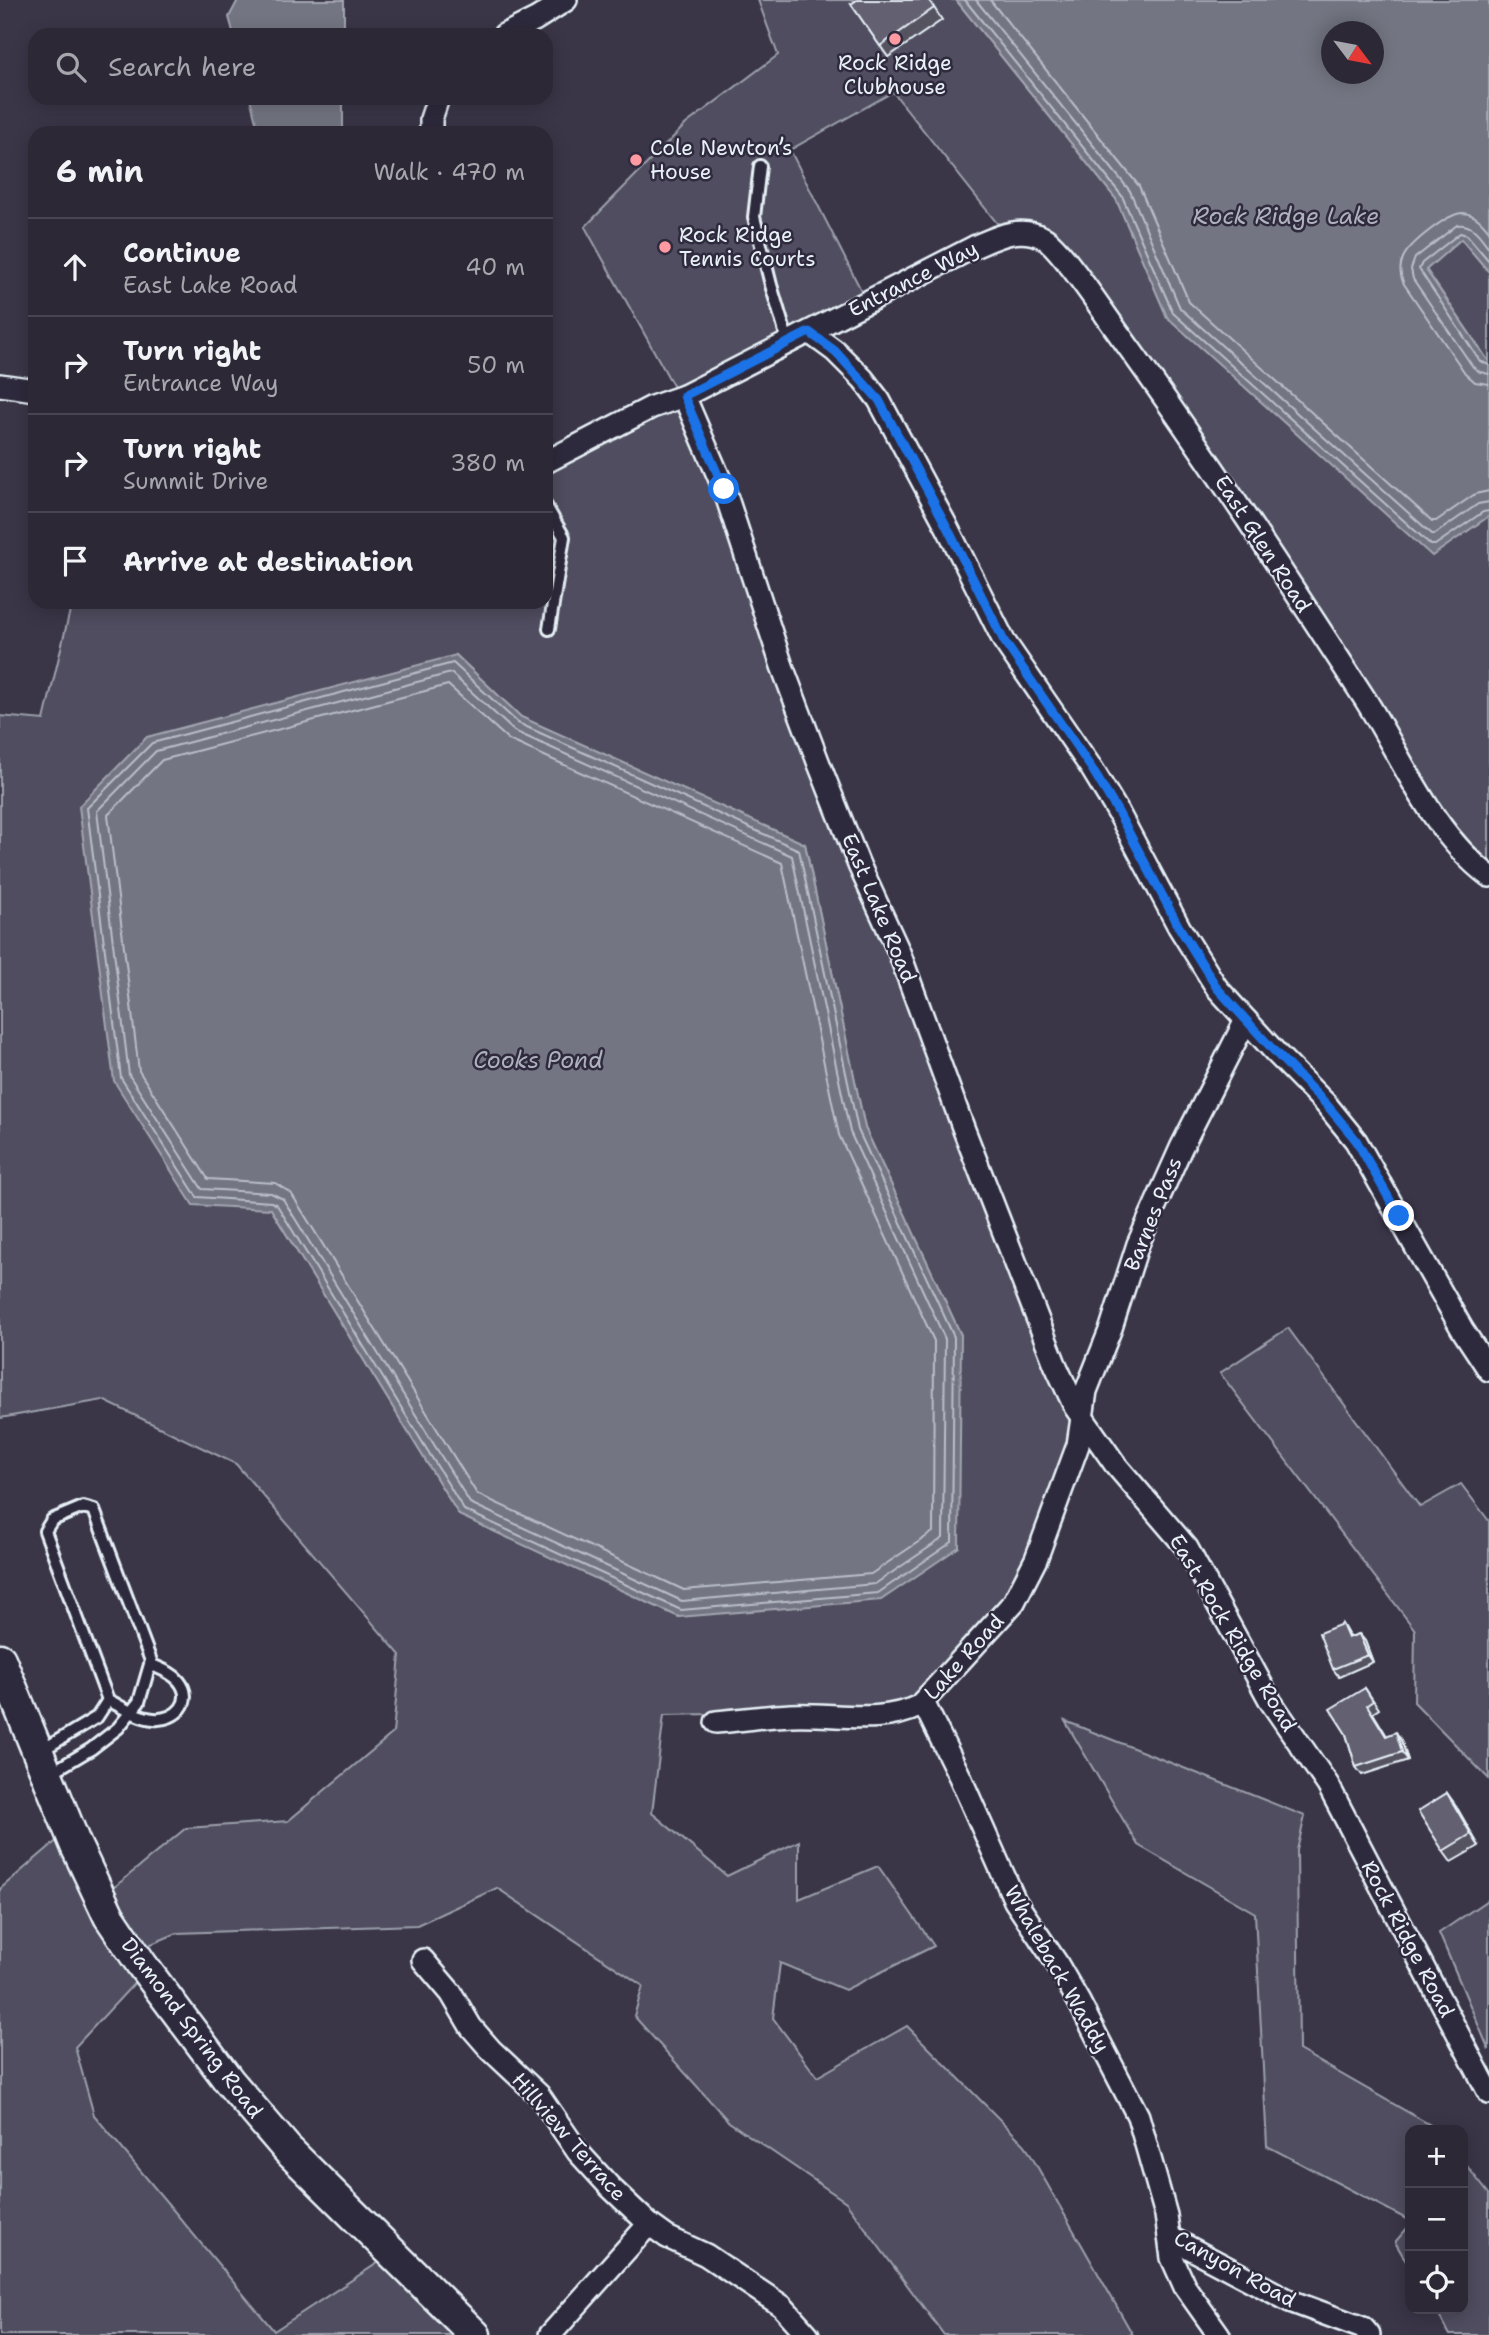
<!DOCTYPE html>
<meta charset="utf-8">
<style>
body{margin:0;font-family:"Shantell Sans",sans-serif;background:#383442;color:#f1f3f6}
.controls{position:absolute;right:21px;bottom:21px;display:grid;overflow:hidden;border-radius:14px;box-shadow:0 4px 18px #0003}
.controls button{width:63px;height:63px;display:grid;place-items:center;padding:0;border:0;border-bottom:2px solid #484451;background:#2c2836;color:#f1f3f6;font:35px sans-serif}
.compass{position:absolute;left:1321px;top:21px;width:63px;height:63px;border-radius:50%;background:#2c2836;box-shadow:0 4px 18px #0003;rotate:122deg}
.stop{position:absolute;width:21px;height:21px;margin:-16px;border:5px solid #1a73e8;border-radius:50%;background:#fff}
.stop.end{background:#1a73e8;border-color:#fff;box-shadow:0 2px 7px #0008}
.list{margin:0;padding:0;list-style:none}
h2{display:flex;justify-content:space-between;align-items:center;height:91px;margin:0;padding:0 28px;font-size:30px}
h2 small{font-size:23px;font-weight:400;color:#a6a6ad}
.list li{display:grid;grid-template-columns:46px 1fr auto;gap:21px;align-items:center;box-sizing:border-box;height:98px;padding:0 28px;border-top:2px solid #484451}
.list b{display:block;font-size:26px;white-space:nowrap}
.list p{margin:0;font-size:23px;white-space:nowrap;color:#a6a6ad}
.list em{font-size:23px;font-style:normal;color:#a6a6ad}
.icon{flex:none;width:38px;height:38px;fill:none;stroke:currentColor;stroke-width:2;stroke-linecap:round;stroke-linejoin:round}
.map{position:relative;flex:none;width:1489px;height:2335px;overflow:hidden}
.search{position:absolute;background:#2c2836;box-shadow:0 4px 18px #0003;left:28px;top:28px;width:525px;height:77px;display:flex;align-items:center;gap:18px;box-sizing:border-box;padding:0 24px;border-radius:21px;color:#a6a6ad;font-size:26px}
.panel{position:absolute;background:#2c2836;box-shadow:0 4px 18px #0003;left:28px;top:126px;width:525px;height:483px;border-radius:21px}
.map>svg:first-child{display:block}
</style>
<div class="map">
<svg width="1489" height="2335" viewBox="0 0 1489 2335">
<rect width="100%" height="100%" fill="#3a3648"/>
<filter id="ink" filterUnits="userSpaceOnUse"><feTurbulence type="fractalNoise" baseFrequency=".0143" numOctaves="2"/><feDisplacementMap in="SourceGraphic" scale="14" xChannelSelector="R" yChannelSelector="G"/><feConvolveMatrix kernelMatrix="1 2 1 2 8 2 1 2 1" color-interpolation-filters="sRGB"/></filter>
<g filter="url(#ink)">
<g fill="#504e5f" stroke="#9ca0ac" stroke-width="2" fill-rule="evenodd">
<path d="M 758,0 L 956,0 L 1116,199 L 1167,317 L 1432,555 L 1489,516 L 1489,878 L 1044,233 L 997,223 L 893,92 L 790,150 L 864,296 L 676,390 L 835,820 L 1078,1430 L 1022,1596 L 912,1710 L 664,1715 L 652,1813 L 727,1876 L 799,1841 L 799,1899 L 878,1866 L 934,1946 L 845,1990 L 780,1963 L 773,2018 L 817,2077 L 907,2026 L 1025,2145 L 1133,2335 L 944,2335 L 846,2202 L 729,2122 L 634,2016 L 643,1986 L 497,1888 L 417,1925 L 177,1933 L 128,1954 L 142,1975 L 75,2047 L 94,2115 L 274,2331 L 393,2253 L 464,2323 L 451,2335 L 0,2335 L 0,1889 L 68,1831 L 100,1899 L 186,1828 L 288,1821 L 393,1733 L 400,1655 L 236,1464 L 103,1400 L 0,1418 L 0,716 L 44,720 L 72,602 L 546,602 L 546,455 L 675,389 L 585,227 L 686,124 L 778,55 ZM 456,655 L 521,717 L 805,844 L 865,1128 L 961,1335 L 679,1617 L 459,1515 L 271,1209 Z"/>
<path d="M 1461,239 L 1489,272 L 1489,362 L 1426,269 Z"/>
<path d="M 1288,1328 L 1420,1507 L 1461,1484 L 1489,1521 L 1489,1779 L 1414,1702 L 1415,1630 L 1220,1373 Z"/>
<path d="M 1065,1721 L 1305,1816 L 1297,1850 L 1299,2050 L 1439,2130 L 1410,2130 L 1410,2221 L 1267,2146 L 1255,1913 L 1138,1845 Z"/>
<path d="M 1489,1899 L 1489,2050 L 1439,1933 Z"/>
<path d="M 1463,2161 L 1489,2194 L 1489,2335 L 1450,2335 L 1435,2309 L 1463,2309 Z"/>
<path d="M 1410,2225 L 1410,2268 L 1395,2242 Z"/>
</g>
<g fill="#737482" stroke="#a2a6b1" stroke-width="2" fill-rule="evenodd">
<path d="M 238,0 L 344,0 L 344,35 L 234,35 L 229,17 Z"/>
<path d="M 956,0 L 1489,0 L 1489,272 L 1461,239 L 1426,270 L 1489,362 L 1489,516 L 1432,556 L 1167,317 L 1116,199 ZM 1332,32 L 1374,32 L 1374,74 L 1332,74 Z"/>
<path d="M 250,98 L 343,98 L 343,133 L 259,133 Z"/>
<path d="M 456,655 L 521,717 L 805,844 L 865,1128 L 961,1335 L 959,1547 L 881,1600 L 679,1617 L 459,1515 L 271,1209 L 193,1205 L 114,1081 L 79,806 L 147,737 Z"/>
</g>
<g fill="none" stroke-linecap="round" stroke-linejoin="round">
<g stroke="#b9bfc9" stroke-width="2">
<path d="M 965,0 L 1122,196 L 1173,313 L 1431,545 L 1435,545 L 1483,512 L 1489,511"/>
<path d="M 976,0 L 1130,191 L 1180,308 L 1432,534 L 1435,534 L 1478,504 L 1489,502"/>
<path d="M 990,0 L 1139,186 L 1189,302 L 1432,521 L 1436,521 L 1475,494 L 1489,491"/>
<path d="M 1489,231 C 1482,222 1475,214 1463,213 C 1448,213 1409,244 1403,258 C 1399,267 1400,276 1404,284 L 1465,373 L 1475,382 L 1489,384"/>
<path d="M 1489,248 C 1480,236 1473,223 1457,225 L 1415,258 L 1411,269 L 1413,279 L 1473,367 L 1480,372 L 1489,374"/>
<path d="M 1489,261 L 1467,235 L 1460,233 L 1422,263 L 1419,269 L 1480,361 L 1489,365"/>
<path d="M 453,663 L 518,723 L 799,850 L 858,1130 L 954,1337 L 952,1542 L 878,1593 L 681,1610 L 464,1510 L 277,1205 L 271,1202 L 197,1197 L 121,1078 L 87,808 L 152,743 Z"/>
<path d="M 451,673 L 514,731 L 792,856 L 850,1132 L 945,1339 L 943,1538 L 875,1584 L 682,1601 L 470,1503 L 283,1199 L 271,1193 L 202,1189 L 129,1075 L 97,811 L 156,751 Z"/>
<path d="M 448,685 L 509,740 L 782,863 L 839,1135 L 934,1341 L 933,1532 L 871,1574 L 684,1590 L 477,1494 L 291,1193 L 275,1183 L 208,1179 L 139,1071 L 108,815 L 162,760 Z"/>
</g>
<defs>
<g id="lane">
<path d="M 760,166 L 754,217 L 771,285 L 788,342"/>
<path d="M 546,506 L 564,537 L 549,629"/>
<path d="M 39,1752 L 97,1717 L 108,1700"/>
<path d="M 49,1774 L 91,1749 L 118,1728 L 139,1702 L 151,1661 L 94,1510 L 83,1507 L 52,1520 L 45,1531 L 108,1700 C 122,1707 138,1718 154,1719 C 176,1721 195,1701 179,1681 C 172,1672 160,1669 150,1664"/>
</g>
<g id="street">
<path d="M 504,35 L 536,19 L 566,0"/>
<path d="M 431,133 L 431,119 L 438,98"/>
<path d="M 809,332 L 835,351 L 863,379 L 879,400 L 947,527 L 1004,641 L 1092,769 L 1118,812 L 1179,927 L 1217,988 L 1276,1053 L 1326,1104 L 1356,1141 L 1462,1329 L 1489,1370"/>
<path d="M 0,385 L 35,390"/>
<path d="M 684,396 L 724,489 L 782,666 L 819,764 L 859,865 L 899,952 L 964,1130 L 1055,1364 L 1075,1407 L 1115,1464 L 1187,1548 L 1271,1702 L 1328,1785 L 1489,2093"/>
<path d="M 546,462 L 652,407 L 684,396 L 974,247 C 997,237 1019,225 1044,238 C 1061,247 1107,318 1122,338 C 1207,456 1286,577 1365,699 C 1403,759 1431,832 1489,876"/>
<path d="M 923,1702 L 960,1777 L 1015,1901 L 1056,1962 L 1079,2002 L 1138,2116 L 1166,2215 L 1172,2258 L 1185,2287 L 1219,2335"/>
<path d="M 716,1722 C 741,1720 766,1716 791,1715 C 834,1713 880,1725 919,1706 L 1014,1602 L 1036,1559 L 1078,1445 L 1086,1391 L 1111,1328 L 1138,1244 L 1181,1148 L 1246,1020"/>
<path d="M 423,1960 L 451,1993 L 471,2027 L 491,2050 L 539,2095 L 578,2152 L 610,2187 L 649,2224 L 667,2237 L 706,2255 L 782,2306 L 808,2335"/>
<path d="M 1169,2237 L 1290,2301 L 1363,2328 L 1369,2335"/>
<path d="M 550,2335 L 649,2224"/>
</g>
<path id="secondary" d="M 0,1659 L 76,1846 L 109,1916 L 142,1965 L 229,2081 L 287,2149 L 475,2335"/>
</defs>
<use href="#lane" stroke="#e8f1f8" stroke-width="16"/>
<use href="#street" stroke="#e8f1f8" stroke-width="26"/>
<use href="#secondary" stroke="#e8f1f8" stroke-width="35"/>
<use href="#lane" stroke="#2f2a3d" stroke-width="10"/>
<use href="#street" stroke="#2f2a3d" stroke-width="21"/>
<use href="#secondary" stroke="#2f2a3d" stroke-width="30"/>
</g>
<g fill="#555361" stroke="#e8f1f8" stroke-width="2">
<path d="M 929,0 L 942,20 L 888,57 L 851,4 Z"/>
<path d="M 1342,1624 L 1350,1637 L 1359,1634 L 1365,1641 L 1373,1662 L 1339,1677 L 1333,1669 Z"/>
<path d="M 1365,1688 L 1379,1709 L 1373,1713 L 1387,1736 L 1401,1740 L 1408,1760 L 1362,1775 L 1356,1767 L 1346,1734 Z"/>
<path d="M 1447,1793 L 1479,1846 L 1451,1862 L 1443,1851 Z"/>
</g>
<g fill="#45444f" stroke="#e8f1f8" stroke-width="2">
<path d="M 1359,1634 L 1365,1641 L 1373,1662 L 1368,1655 Z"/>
<path d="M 1396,1732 L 1401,1740 L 1408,1760 L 1402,1752 Z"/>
<path d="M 1447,1793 L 1455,1804 L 1479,1846 L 1471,1834 Z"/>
</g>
<g fill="#636171" stroke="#e8f1f8" stroke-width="2">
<path d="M 857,0 L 929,0 L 934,8 L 880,46 L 851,4 Z"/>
<path d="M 1342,1624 L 1348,1638 L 1359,1634 L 1368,1655 L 1333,1669 L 1319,1633 Z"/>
<path d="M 1365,1688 L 1373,1701 L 1367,1705 L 1386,1736 L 1396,1732 L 1402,1752 L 1356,1767 L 1346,1734 L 1330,1709 Z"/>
<path d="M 1447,1793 L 1471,1834 L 1443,1851 L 1418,1811 Z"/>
</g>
</g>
<g fill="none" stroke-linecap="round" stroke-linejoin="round" filter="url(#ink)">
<path stroke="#1a73e8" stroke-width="9" d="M 724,489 L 684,396 L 809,332 L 835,351 L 879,400 L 947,527 L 1004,641 L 1092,769 L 1118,812 L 1179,927 L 1217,988 L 1276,1053 L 1326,1104 L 1356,1140 L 1399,1216"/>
</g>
<g fill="#ff9aa2" stroke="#2f2a3d" stroke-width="2.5">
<circle cx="895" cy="39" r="7"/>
<circle cx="636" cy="160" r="7"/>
<circle cx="665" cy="247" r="7"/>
</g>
<g text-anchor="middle" stroke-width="5" stroke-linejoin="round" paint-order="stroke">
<g font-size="21" fill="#e8f1f8" stroke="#2f2a3d" text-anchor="start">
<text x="895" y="70" text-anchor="middle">Rock Ridge<tspan x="895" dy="24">Clubhouse</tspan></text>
<text x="650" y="155">Cole Newton’s<tspan x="650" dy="24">House</tspan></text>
<text x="679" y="242">Rock Ridge<tspan x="679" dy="24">Tennis Courts</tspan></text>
</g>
<g font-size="21" fill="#e8f1f8" stroke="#2f2a3d">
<text transform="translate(913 279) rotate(-27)" y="7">Entrance Way</text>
<text transform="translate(1263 544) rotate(57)" y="7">East Glen Road</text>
<text transform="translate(879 908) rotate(67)" y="7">East Lake Road</text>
<text transform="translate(1153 1214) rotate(-68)" y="7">Barnes Pass</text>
<text transform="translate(1233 1633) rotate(59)" y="7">East Rock Ridge Road</text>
<text transform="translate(964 1657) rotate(-48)" y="7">Lake Road</text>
<text transform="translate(1408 1939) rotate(62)" y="7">Rock Ridge Road</text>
<text transform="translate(1057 1969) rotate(60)" y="7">Whaleback Waddy</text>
<text transform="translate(192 2028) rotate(53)" y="7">Diamond Spring Road</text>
<text transform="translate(569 2137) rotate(49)" y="7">Hillview Terrace</text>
<text transform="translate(1235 2269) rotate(29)" y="7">Canyon Road</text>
</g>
<g font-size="23" font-style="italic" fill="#aeb2bd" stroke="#2f2a3d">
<text x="1286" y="224">Rock Ridge Lake</text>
<text x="538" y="1068">Cooks Pond</text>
</g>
</g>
</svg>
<div class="controls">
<button>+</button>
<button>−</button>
<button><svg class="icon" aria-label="locate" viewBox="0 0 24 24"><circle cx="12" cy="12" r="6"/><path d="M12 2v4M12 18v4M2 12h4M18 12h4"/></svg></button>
</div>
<svg class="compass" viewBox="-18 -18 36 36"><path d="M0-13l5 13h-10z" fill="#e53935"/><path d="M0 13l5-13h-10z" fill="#a6a6ad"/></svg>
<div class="stop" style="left:724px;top:489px"></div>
<div class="stop end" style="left:1399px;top:1216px"></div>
<div class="search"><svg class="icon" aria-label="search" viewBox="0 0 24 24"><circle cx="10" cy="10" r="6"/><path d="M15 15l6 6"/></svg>Search here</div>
<section class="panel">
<h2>6 min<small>Walk · 470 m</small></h2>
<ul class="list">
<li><svg class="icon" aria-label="ahead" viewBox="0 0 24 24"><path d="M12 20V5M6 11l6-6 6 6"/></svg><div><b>Continue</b><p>East Lake Road</p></div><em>40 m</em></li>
<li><svg class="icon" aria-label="right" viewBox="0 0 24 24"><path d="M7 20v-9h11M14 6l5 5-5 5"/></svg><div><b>Turn right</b><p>Entrance Way</p></div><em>50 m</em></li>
<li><svg class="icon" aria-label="right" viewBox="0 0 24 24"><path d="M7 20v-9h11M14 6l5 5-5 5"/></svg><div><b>Turn right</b><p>Summit Drive</p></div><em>380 m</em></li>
<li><svg class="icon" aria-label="arrive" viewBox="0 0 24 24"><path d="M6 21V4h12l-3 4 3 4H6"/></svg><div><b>Arrive at destination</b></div></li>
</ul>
</section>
</div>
